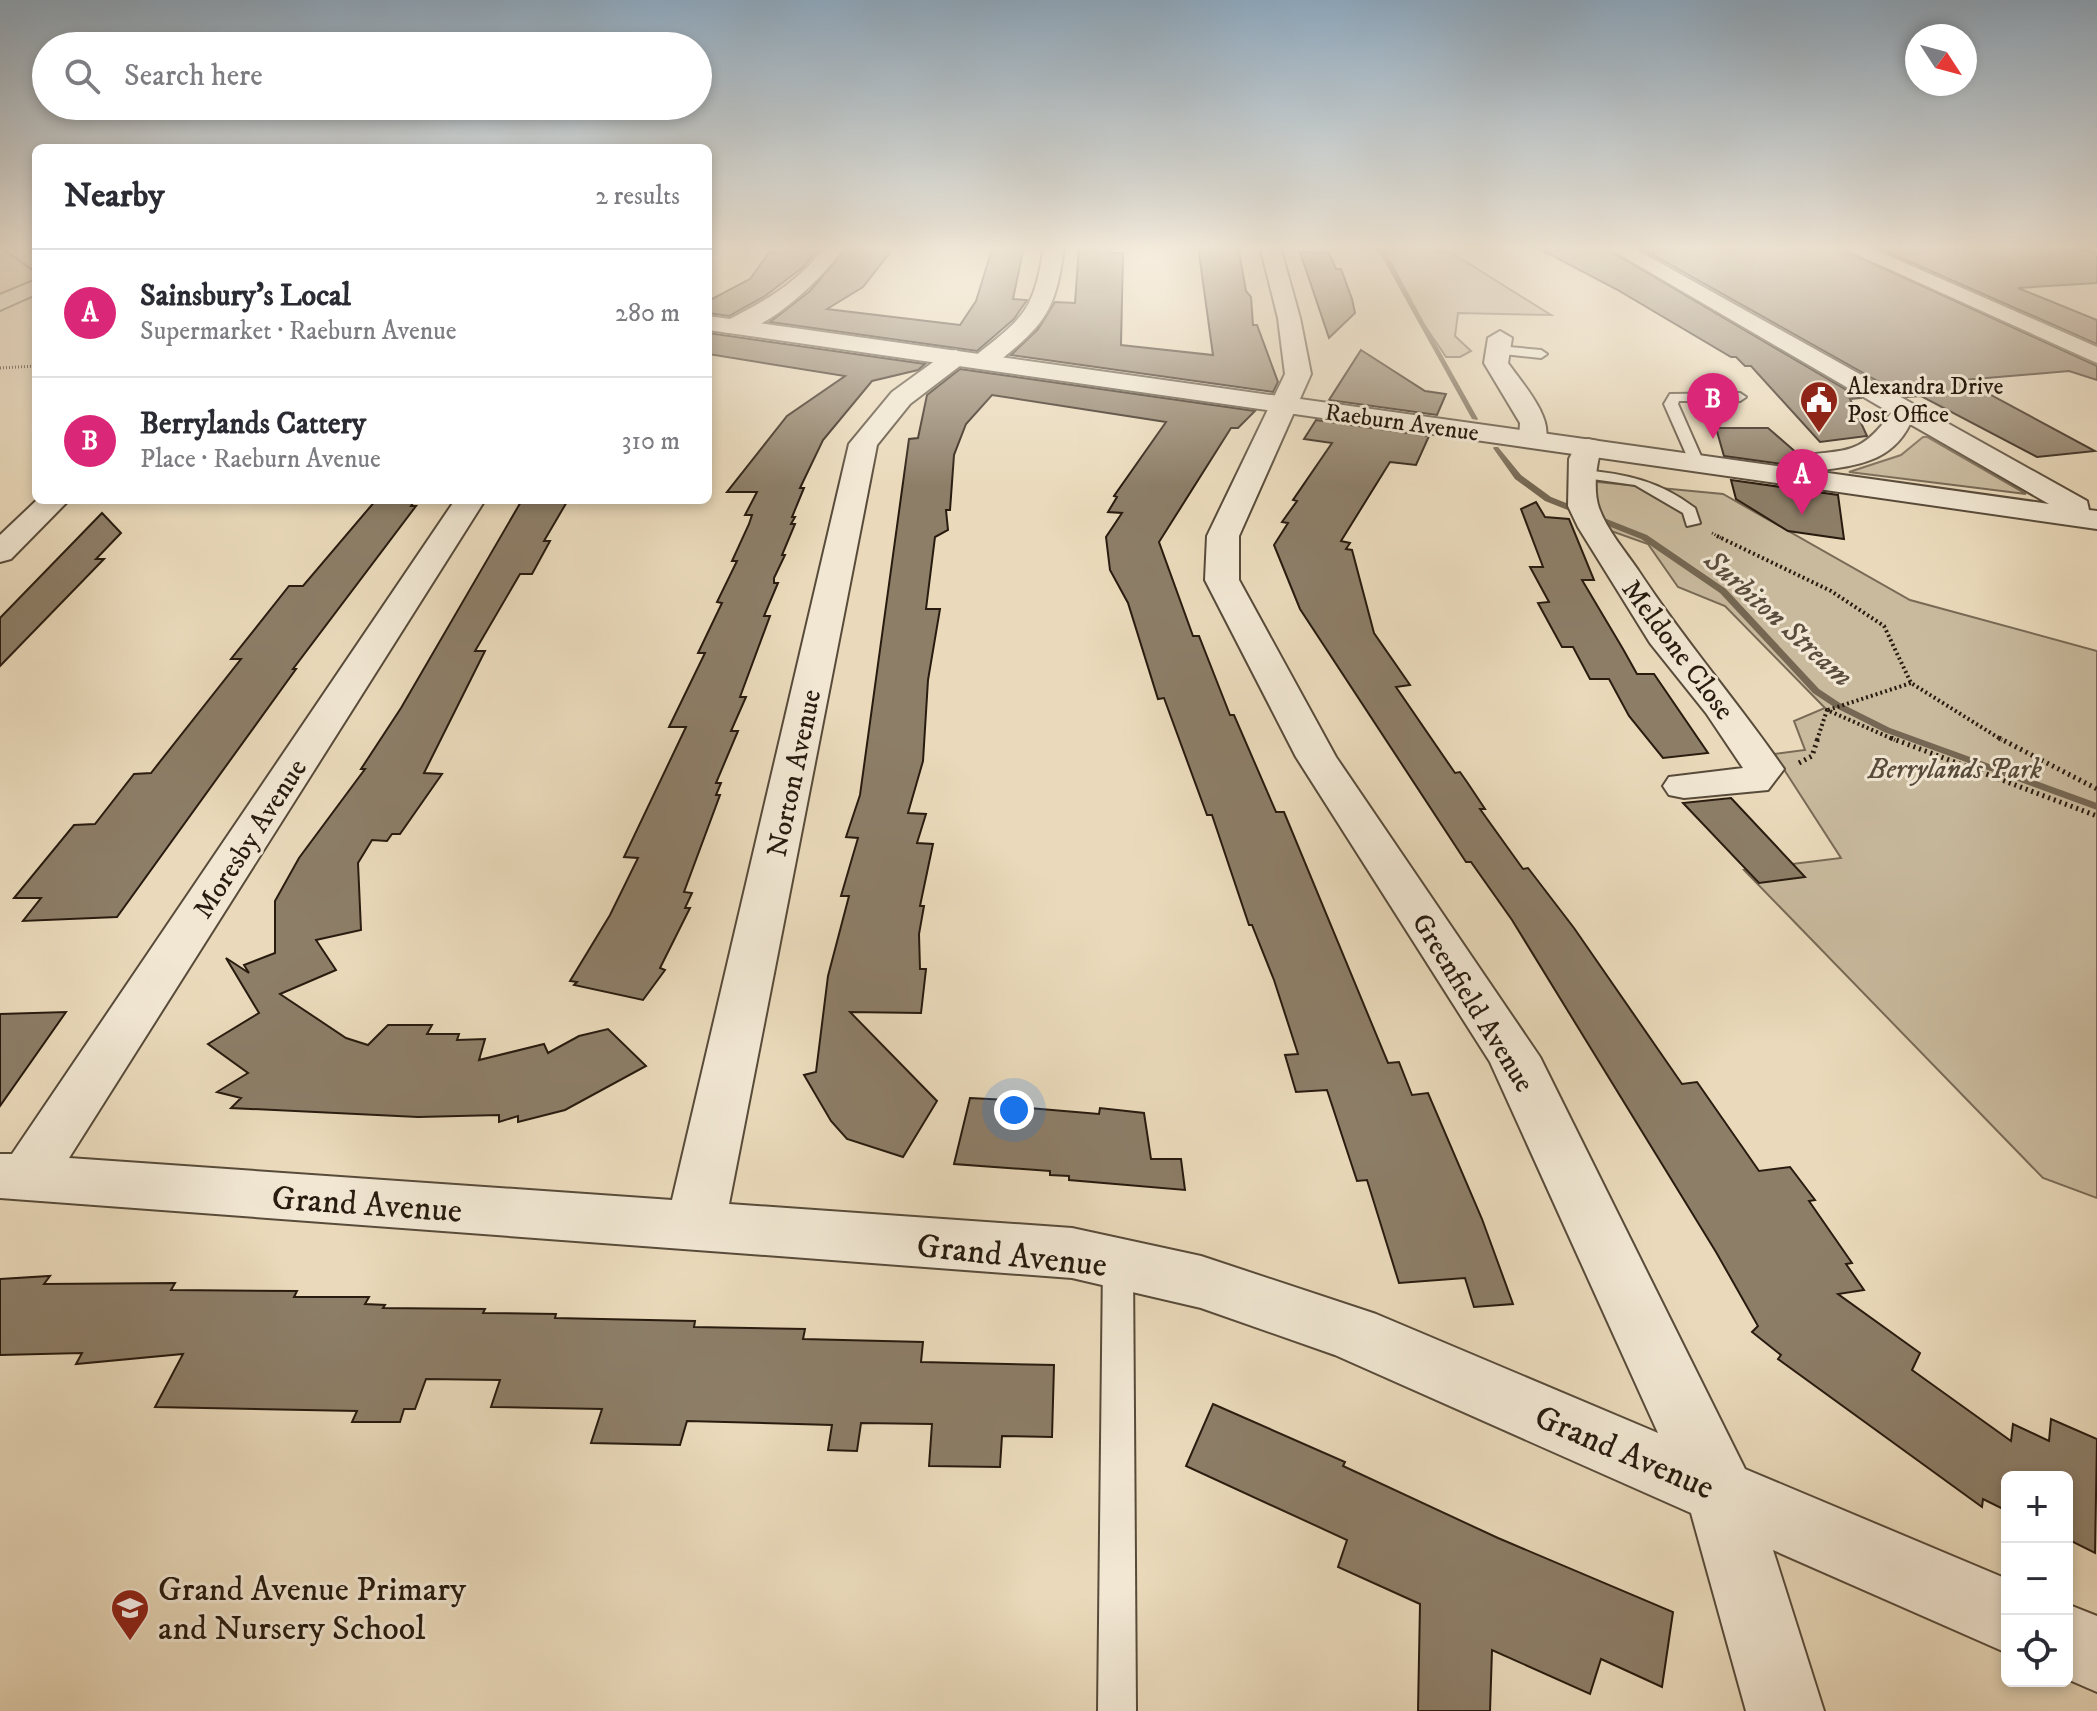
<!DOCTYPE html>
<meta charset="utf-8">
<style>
body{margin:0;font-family:"IM FELL DW Pica",serif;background:#f2f2f3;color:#2b2b33}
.controls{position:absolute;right:24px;bottom:24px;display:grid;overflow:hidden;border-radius:12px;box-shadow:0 4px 12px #0003}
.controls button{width:72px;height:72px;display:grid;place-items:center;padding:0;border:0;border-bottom:2px solid #e1e1e2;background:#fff;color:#2b2b33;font:40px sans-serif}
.compass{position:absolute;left:1905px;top:24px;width:72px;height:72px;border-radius:50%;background:#fff;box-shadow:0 4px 12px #0003;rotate:126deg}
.you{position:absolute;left:1014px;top:1110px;width:28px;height:28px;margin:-20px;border:6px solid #fff;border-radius:50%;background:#1a73e8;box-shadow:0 0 0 12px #1a73e833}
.badge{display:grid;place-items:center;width:52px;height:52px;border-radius:50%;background:#db2777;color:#fff;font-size:26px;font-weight:700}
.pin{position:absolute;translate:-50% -66px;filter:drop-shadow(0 2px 4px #0008)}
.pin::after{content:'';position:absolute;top:42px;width:28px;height:24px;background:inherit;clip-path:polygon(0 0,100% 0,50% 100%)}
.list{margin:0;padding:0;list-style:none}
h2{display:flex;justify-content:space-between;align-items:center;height:104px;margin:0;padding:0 32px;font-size:34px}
h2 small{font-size:26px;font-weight:400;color:#7c7c81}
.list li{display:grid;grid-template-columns:52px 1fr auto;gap:24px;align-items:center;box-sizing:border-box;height:128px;padding:0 32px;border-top:2px solid #e1e1e2}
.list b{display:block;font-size:30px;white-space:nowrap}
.list p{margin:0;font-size:26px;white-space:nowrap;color:#7c7c81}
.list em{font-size:26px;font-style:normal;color:#7c7c81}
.icon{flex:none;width:44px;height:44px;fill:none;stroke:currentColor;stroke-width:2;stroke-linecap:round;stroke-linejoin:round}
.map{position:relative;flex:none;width:2097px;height:1711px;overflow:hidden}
.search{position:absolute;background:#fff;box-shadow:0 4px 12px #0003;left:32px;top:32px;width:680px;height:88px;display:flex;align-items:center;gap:20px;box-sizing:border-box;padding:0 28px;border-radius:44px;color:#7c7c81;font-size:30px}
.panel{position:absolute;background:#fff;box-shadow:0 4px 12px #0003;left:32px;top:144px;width:680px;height:360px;border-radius:12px}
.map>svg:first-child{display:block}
</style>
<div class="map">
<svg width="2097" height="1711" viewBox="0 0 2097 1711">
<rect width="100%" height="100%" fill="#eadabb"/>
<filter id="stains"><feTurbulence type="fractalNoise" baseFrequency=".0025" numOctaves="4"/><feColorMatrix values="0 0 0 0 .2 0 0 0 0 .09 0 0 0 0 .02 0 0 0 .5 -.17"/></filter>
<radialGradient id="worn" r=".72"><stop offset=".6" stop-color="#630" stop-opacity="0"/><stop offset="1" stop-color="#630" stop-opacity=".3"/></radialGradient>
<g fill="#c9ba9e" stroke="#786a56" stroke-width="2">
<path d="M 1382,246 L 1422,246 L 1426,251 L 1450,252 L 1551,315 L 1458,313 L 1455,336 L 1471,351 L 1460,357 L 1446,357 L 1423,323 Z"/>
<path d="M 1923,437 L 1927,437 L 2026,494 L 1849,472 L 1901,455 Z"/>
<path d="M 1587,481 L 1723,494 L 1910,600 L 2097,651 L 2097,1198 L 2043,1178 L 1744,870 L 1841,858 L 1774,754 L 1805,750 L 1794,721 L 1825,708 L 1725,606 L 1678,587 L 1648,544 L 1597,526 Z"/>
</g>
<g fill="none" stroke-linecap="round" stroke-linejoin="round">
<g fill="#756753" fill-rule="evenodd">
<path d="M 1376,246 L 1381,246 L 1478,419 L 1477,420 L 1472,419 Z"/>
<path d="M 1494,447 L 1498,447 L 1521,475 L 1551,497 L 1647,535 L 1726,589 L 1819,689 L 1840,703 L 1890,728 L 2097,803 L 2097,810 L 1884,732 L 1834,707 L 1813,693 L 1720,593 L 1641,539 L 1545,501 L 1515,479 L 1493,448 Z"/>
</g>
</g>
<g fill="#8d7e68" stroke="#281b0f" stroke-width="2">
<path d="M 779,246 L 821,246 L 802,268 L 765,296 L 729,316 L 708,313 L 708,301 L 750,279 L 770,251 L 776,251 Z"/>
<path d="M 848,246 L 895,246 L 863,287 L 827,309 L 960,325 L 976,301 L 993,246 L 1024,246 L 1013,299 L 1027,300 L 1014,319 L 977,351 L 770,322 L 810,291 Z"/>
<path d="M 1079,246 L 1110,246 L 1110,253 L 1123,253 L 1121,345 L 1213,355 L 1198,246 L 1238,246 L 1246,291 L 1251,297 L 1253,325 L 1257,325 L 1278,382 L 1273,392 L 1011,355 L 1038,329 L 1055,302 L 1075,303 Z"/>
<path d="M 1534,246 L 1602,246 L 1860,398 L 1850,399 L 1867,436 L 1820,442 L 1751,366 L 1745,366 L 1736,357 L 1731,357 L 1616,289 Z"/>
<path d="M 1637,246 L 1835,246 L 2097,366 L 2097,380 L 2069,371 L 1963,380 L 2095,451 L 2037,457 L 1921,396 L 1906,397 Z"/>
<path d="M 1874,246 L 2075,246 L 2097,254 L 2097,283 L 2018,288 L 2097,320 L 2097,344 Z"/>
<path d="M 1300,252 L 1329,253 L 1336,269 L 1341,269 L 1352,299 L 1355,313 L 1329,338 Z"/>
<path d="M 708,333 L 925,364 L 918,370 L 872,381 L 823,440 L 800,488 L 804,488 L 792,517 L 795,517 L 791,524 L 795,524 L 782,555 L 785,555 L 774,578 L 774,583 L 778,583 L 764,616 L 770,616 L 740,697 L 746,697 L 731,731 L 738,731 L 716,783 L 721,783 L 716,795 L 720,795 L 684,892 L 692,893 L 685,908 L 690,908 L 660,968 L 665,970 L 643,1000 L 574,985 L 577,982 L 570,981 L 610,915 L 638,858 L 624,857 L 686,727 L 669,727 L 705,653 L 698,653 L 722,603 L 717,602 L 737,561 L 732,561 L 749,524 L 752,515 L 745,515 L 757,492 L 727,492 L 787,416 L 845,376 L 708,354 Z"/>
<path d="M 1361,350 L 1425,391 L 1446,394 L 1437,415 L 1329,400 Z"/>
<path d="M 960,369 L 1255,411 L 1238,428 L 1231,428 L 1159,542 L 1193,636 L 1199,636 L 1230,715 L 1234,715 L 1276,812 L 1284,812 L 1388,1063 L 1399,1062 L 1412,1095 L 1428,1093 L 1482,1219 L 1513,1304 L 1474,1307 L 1465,1278 L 1399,1283 L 1367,1180 L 1357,1181 L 1327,1090 L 1296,1092 L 1285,1055 L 1298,1054 L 1274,980 L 1252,925 L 1249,925 L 1212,815 L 1207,815 L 1164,698 L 1158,699 L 1128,603 L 1110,570 L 1106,537 L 1122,513 L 1108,512 L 1117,497 L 1114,496 L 1166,422 L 992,395 L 966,424 L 954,455 L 950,510 L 946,510 L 948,530 L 935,537 L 926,609 L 940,609 L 928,680 L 923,761 L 908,813 L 926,814 L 917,843 L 933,844 L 920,906 L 924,906 L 919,934 L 920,969 L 926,969 L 921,1013 L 850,1012 L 937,1101 L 903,1157 L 847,1139 L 831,1121 L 804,1075 L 816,1072 L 828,976 L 849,896 L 841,896 L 858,838 L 846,837 L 860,795 L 909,439 L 918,438 L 927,395 Z"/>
<path d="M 1316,420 L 1429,436 L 1416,465 L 1390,462 L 1341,541 L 1350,543 L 1346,549 L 1352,550 L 1374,633 L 1410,685 L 1396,687 L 1455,773 L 1460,772 L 1467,782 L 1485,809 L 1480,809 L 1523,869 L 1528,868 L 1574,928 L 1682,1084 L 1697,1082 L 1759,1171 L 1790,1167 L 1815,1200 L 1809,1201 L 1852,1263 L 1846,1264 L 1864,1290 L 1838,1294 L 1920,1353 L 1912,1370 L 2011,1441 L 2013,1424 L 2049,1441 L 2051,1419 L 2097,1439 L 2095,1553 L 2067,1539 L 2067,1477 L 2007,1477 L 2007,1511 L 1983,1499 L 1982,1507 L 1778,1359 L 1781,1355 L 1752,1332 L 1758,1326 L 1716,1252 L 1512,920 L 1471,862 L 1466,862 L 1300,609 L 1274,545 L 1288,523 L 1282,522 L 1297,501 L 1293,500 L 1332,443 L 1304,439 Z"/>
<path d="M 1716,428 L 1768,428 L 1798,454 L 1786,456 L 1782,464 L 1724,456 Z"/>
<path d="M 1731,480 L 1838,495 L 1844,539 L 1788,531 L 1736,499 Z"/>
<path d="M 376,500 L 415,500 L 411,506 L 416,506 L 293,669 L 296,669 L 117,917 L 23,921 L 41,898 L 14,898 L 74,825 L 95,824 L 134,774 L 151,773 L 241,659 L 231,659 L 289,586 L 303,586 Z"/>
<path d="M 522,500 L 568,500 L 544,541 L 550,541 L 532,574 L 520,574 L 475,651 L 485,651 L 424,773 L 442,774 L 400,834 L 392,834 L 387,841 L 372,840 L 358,863 L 361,930 L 316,940 L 336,970 L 280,994 L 346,1038 L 368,1045 L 388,1025 L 432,1025 L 427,1034 L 459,1034 L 457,1040 L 485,1039 L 479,1060 L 544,1044 L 548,1053 L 579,1036 L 608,1029 L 646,1066 L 565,1110 L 518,1122 L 518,1116 L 499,1122 L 499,1115 L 418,1117 L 231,1108 L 241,1098 L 217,1092 L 248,1073 L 208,1044 L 259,1013 L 226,958 L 249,973 L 244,965 L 275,953 L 275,901 L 299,858 L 365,769 L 361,769 L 401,708 Z"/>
<path d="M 1536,502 L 1545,517 L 1569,519 L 1594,580 L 1582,580 L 1623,649 L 1637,674 L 1654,674 L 1708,753 L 1663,758 L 1629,716 L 1609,679 L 1590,679 L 1573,647 L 1562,647 L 1538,603 L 1549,602 L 1530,567 L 1543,567 L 1521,509 Z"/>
<path d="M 102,513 L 121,533 L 96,559 L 104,559 L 0,666 L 0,618 Z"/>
<path d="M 1731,798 L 1805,877 L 1759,883 L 1683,803 Z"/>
<path d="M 66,1012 L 0,1106 L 0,1014 Z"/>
<path d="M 970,1098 L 1030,1101 L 1029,1108 L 1099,1114 L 1100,1108 L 1144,1113 L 1151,1159 L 1181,1159 L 1185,1190 L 1069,1180 L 1069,1176 L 1050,1175 L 1050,1171 L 954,1164 Z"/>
<path d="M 50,1276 L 44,1284 L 175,1283 L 171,1290 L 297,1291 L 294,1297 L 369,1297 L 365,1304 L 385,1305 L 383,1308 L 485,1309 L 483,1313 L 556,1314 L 555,1318 L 695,1321 L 694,1327 L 805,1329 L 803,1339 L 923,1342 L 921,1362 L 1054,1365 L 1052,1437 L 1002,1436 L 1000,1467 L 929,1466 L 932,1424 L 861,1423 L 857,1451 L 828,1450 L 832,1425 L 687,1421 L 680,1445 L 591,1443 L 602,1409 L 491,1407 L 500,1380 L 426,1379 L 415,1409 L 404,1409 L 400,1422 L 352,1422 L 357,1411 L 155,1407 L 183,1354 L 76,1364 L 82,1353 L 0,1355 L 0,1279 Z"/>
<path d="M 1213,1404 L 1345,1462 L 1343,1466 L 1498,1538 L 1673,1612 L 1662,1687 L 1601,1659 L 1590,1694 L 1492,1650 L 1490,1711 L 1418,1711 L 1420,1604 L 1338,1567 L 1347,1540 L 1186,1466 Z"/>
</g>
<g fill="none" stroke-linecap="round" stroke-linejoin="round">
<defs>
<g id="service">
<path d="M 1498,346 L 1541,350 L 1547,354 L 1541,358 L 1494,353 L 1492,350 Z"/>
<path d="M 1670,394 L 1740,393 L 1746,397 L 1740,401 L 1679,401 L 1678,404 L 1704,463 L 1702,466 L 1690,463 L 1664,404 Z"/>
<path d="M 1583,470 C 1627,474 1659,481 1695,508 L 1700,523 L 1687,526 L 1683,513 L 1635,485 L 1578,477 L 1578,471 Z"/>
<path d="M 1118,1251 L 1129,1255 L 1133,1264 L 1136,1711 L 1098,1711 L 1103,1264 L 1107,1255 Z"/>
</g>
<g id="minor">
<path d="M 0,246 L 22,246 L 36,256 L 36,271 Z"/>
<path d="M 825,246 L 845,246 C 826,275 760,341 724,332 L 720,327 L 724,322 C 763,302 799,283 825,246 Z"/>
<path d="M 1044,246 L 1064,246 C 1056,313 1044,325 993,366 L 975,366 L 972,361 L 975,356 C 1025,317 1034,310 1044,246 Z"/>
<path d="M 1260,246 L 1280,246 L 1300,318 L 1311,374 L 1239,536 L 1239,580 L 1336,757 L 1540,1057 L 1745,1469 L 2007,1579 L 2007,1653 L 1773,1550 L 1824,1711 L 1746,1711 L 1691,1513 L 1335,1355 L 1201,1308 L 1072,1278 L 0,1198 L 0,1154 L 12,1154 L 455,500 L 485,500 L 69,1158 L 672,1200 L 849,444 L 892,392 L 947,352 L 956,350 L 968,357 L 965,362 L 910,404 L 877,445 L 729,1204 L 1072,1228 L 1201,1256 L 1376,1314 L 1658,1433 L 1490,1062 L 1296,757 L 1205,580 L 1207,536 L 1285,374 L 1278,318 Z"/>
<path d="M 1838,246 L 1866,246 L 2097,347 L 2097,363 Z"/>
<path d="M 36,280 L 36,294 L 0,310 L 0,295 Z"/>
<path d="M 1500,331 L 1512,338 L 1508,363 C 1521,382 1558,422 1543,445 L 1523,445 L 1519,439 L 1520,423 L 1484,363 L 1488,338 Z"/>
<path d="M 1588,439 L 1598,441 L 1602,447 C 1596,463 1593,491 1599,508 C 1607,530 1625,551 1638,570 C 1683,639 1737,701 1784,769 L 1768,790 L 1684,798 L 1669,795 L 1663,786 L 1669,777 L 1743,768 L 1706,713 L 1650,643 L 1578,527 L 1568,506 L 1569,459 L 1578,441 Z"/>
<path d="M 37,500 L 69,500 L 11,559 L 0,562 L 0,535 Z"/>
<path d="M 2067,1604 L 2097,1616 L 2097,1692 L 2067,1679 Z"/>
</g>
<path id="tertiary" d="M 1605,246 L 1630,246 L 2087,501 L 2089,510 L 2097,511 L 2097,529 L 708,330 L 708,316 L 1784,467 L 1787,459 C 1839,446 1856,463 1891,413 ZM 1910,424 L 2049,504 L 1814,471 C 1854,466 1891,463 1910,424 Z"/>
</defs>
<use href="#service" stroke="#584b3a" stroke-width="4"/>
<use href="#minor" stroke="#584b3a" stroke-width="4"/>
<use href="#tertiary" stroke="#584b3a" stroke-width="4"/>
<g stroke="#281b0f" stroke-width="3" stroke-dasharray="1 2" stroke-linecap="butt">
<path d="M 0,368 L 36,366"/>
<path d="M 1712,533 L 1721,538"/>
</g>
<g stroke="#281b0f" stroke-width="4" stroke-dasharray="2 3" stroke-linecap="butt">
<path d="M 1717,536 L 1831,591 L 1884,626 L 1911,683 L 2002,740"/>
<path d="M 1828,710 L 1911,683"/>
<path d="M 1817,740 L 1827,710 L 1895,740"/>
</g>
<g stroke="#281b0f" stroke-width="5" stroke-dasharray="2 4" stroke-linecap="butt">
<path d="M 1891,738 L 2097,816"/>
<path d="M 1999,738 L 2097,789"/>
<path d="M 1799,763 L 1812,756 L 1818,738"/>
</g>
<use href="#service" fill="#f1e7d3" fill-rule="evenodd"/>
<use href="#minor" fill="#f1e7d3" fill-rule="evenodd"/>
<use href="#tertiary" fill="#f1e7d3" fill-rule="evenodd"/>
</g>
<linearGradient id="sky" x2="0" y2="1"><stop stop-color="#8ea9bf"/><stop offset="0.51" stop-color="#f6eee0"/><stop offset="1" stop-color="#f6eee0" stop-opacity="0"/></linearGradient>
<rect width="2097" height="486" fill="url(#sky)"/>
<defs>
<symbol id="civic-pin" viewBox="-11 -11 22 30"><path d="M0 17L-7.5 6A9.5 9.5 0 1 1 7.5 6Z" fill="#8f2418" stroke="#f1e7d3"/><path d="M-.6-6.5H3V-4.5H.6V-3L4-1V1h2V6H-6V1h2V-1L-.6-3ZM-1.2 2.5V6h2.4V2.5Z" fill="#fff"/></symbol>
<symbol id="school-pin" viewBox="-11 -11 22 30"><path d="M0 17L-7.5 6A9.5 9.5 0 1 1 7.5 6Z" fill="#8f2418" stroke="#f1e7d3"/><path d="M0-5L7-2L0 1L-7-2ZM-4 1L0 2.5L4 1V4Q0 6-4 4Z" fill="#fff"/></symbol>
</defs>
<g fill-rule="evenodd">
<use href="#civic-pin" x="1797" y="378" width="44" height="60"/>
<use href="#school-pin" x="108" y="1586" width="44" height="60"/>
</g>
<g text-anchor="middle" stroke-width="6" stroke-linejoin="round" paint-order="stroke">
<g font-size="24" fill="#281b0f" stroke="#f1e7d3" text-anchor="start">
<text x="1847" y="394">Alexandra Drive<tspan x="1847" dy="28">Post Office</tspan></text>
</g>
<g font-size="24" fill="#281b0f" stroke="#f1e7d3">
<text transform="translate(1402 422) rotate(8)" y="8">Raeburn Avenue</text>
</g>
<g font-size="28" fill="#281b0f" stroke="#f1e7d3">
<text transform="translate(1679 649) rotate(53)" y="10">Meldone Close</text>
<text transform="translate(793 773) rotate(-78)" y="10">Norton Avenue</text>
<text transform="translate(249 838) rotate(-57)" y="10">Moresby Avenue</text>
<text transform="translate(1474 1002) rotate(58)" y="10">Greenfield Avenue</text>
</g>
<g font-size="28" font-style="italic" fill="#584b3a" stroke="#f1e7d3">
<text x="1955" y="778">Berrylands Park</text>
</g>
<g font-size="30" font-style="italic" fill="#5b4d3d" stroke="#f1e7d3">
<text transform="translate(1779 618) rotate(42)" y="10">Surbiton Stream</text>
</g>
<g font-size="34" fill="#281b0f" stroke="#f1e7d3">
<text transform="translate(367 1203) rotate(4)" y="12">Grand Avenue</text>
<text transform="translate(1012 1254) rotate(6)" y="12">Grand Avenue</text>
<text transform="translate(1625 1451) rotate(23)" y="12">Grand Avenue</text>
</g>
<g font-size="34" fill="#281b0f" stroke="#f1e7d3" text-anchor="start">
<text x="158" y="1600">Grand Avenue Primary<tspan x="158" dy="39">and Nursery School</tspan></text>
</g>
</g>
<rect width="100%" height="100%" filter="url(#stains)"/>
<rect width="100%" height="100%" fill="url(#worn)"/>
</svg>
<div class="controls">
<button>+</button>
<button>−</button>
<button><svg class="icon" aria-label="locate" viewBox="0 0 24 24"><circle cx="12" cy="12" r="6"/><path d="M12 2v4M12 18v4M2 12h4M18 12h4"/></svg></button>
</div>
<svg class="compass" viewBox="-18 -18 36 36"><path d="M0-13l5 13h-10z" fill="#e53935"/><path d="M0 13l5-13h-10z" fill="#7c7c81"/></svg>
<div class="you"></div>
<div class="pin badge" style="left:1802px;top:515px">A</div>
<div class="pin badge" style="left:1713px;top:439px">B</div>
<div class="search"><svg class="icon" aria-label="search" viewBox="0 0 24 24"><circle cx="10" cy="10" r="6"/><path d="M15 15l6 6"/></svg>Search here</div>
<section class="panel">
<h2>Nearby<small>2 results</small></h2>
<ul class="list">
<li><span class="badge">A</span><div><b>Sainsbury's Local</b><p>Supermarket · Raeburn Avenue</p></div><em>280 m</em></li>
<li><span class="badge">B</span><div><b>Berrylands Cattery</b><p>Place · Raeburn Avenue</p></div><em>310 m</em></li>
</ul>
</section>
</div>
